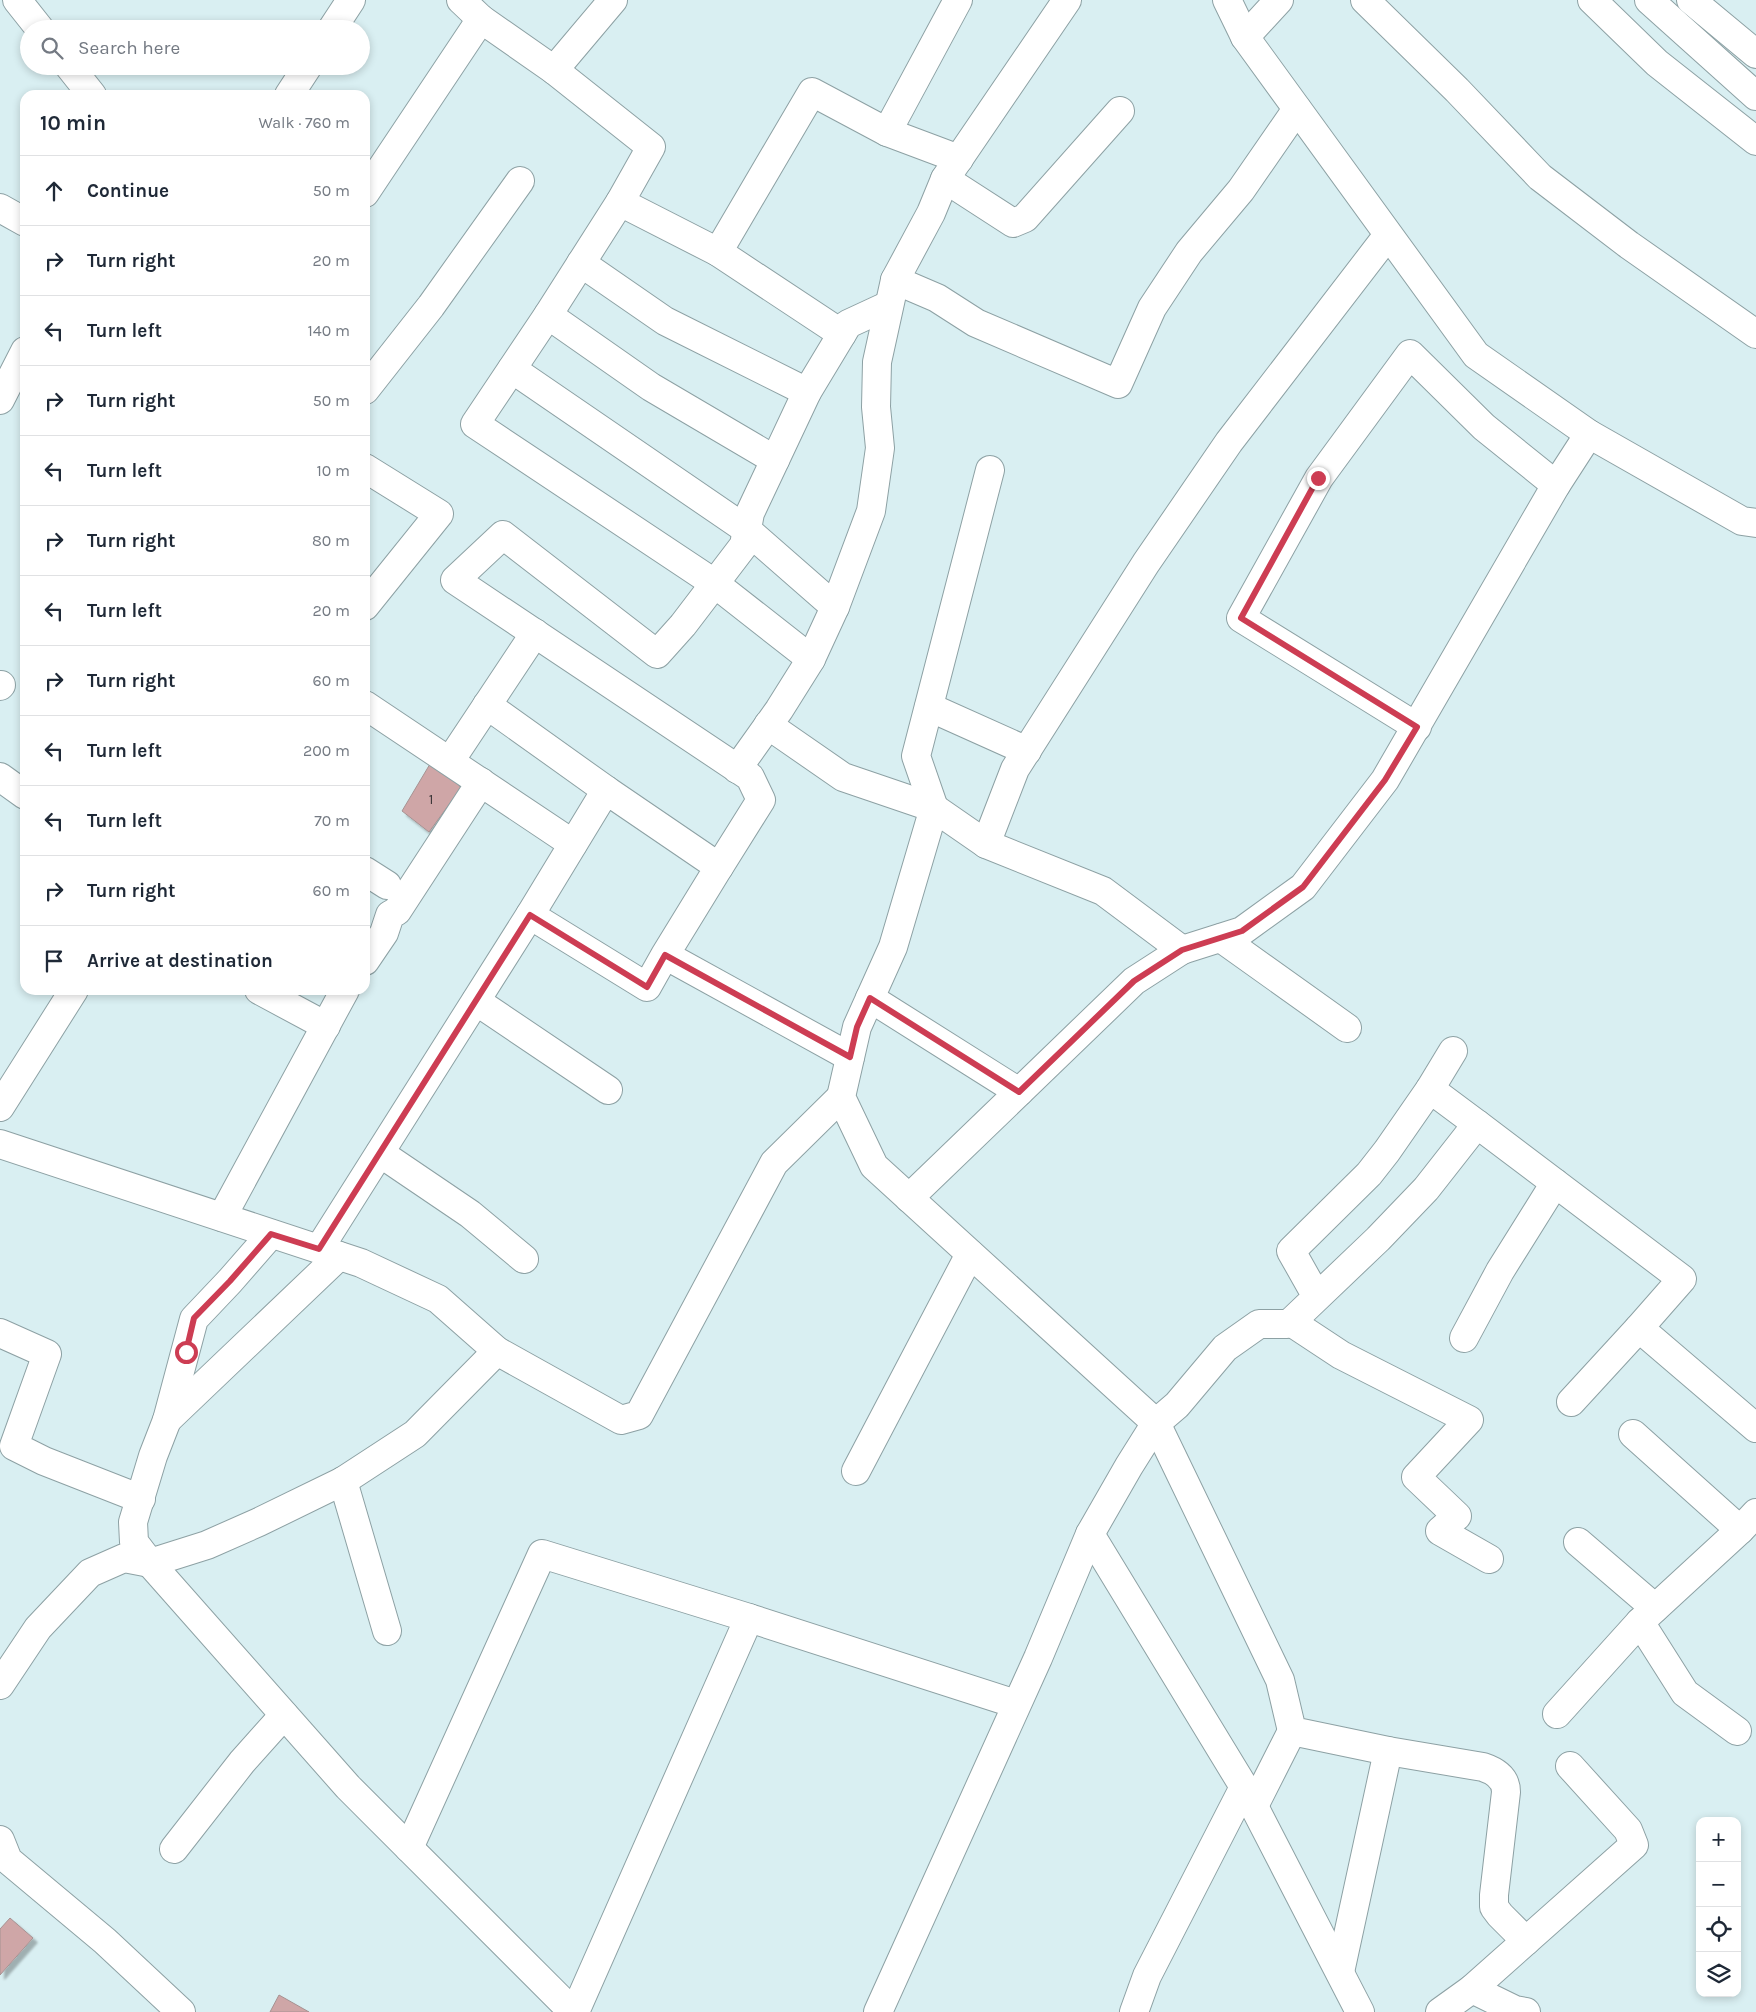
<!DOCTYPE html>
<meta charset="utf-8">
<style>
body{margin:0;font-family:Karla,sans-serif;background:#f6f6f7;color:#1f2937}
.controls{position:absolute;right:15px;bottom:15px;display:grid;overflow:hidden;border-radius:10px;box-shadow:0 2px 8px #0003}
.controls button{width:45px;height:45px;display:grid;place-items:center;padding:0;border:0;border-bottom:1px solid #e0e1e3;background:#fff;color:#1f2937;font:25px sans-serif}
.stop{position:absolute;width:15px;height:15px;margin:-11px;border:4px solid #cd3d53;border-radius:50%;background:#fff}
.stop.end{background:#cd3d53;border-color:#fff;box-shadow:0 1px 5px #0008}
.list{margin:0;padding:0;list-style:none}
h2{display:flex;justify-content:space-between;align-items:center;height:65px;margin:0;padding:0 20px;font-size:21px}
h2 small{font-size:16px;font-weight:400;color:#747a83}
.list li{display:grid;grid-template-columns:32px 1fr auto;gap:15px;align-items:center;box-sizing:border-box;height:70px;padding:0 20px;border-top:1px solid #e0e1e3}
.list b{display:block;font-size:19px;white-space:nowrap}
.list em{font-size:16px;font-style:normal;color:#747a83}
.icon{flex:none;width:28px;height:28px;fill:none;stroke:currentColor;stroke-width:2;stroke-linecap:round;stroke-linejoin:round}
.map{position:relative;flex:none;width:1756px;height:2012px;overflow:hidden}
.search{position:absolute;background:#fff;box-shadow:0 2px 8px #0003;left:20px;top:20px;width:350px;height:55px;display:flex;align-items:center;gap:12px;box-sizing:border-box;padding:0 18px;border-radius:28px;color:#747a83;font-size:19px}
.panel{position:absolute;background:#fff;box-shadow:0 2px 8px #0003;left:20px;top:90px;width:350px;height:905px;border-radius:15px}
.map>svg:first-child{display:block}
</style>
<div class="map">
<svg width="1756" height="2012" viewBox="0 0 1756 2012">
<defs>
<filter id="shadow"><feDropShadow dx="4.5" dy="4.5" stdDeviation="1" flood-color="#0004"/></filter>
</defs>
<rect width="100%" height="100%" fill="#d9eff2"/>
<g fill="#cfa6a7" stroke="#a69292" filter="url(#shadow)">
<path d="M 430,764 L 455,780 L 461,788 L 429,832 L 402,811 Z"/>
<path d="M 10,1918 L 33,1938 L 0,1975 L 0,1929 Z"/>
<path d="M 279,1995 L 309,2012 L 270,2012 Z"/>
</g>
<g fill="none" stroke-linecap="round" stroke-linejoin="round">
<defs>
<g id="minor">
<path d="M 17,0 L 40,29"/>
<path d="M 461,0 L 481,19"/>
<path d="M 1227,0 L 1245,37 L 1476,355 L 1589,434 L 1742,521 L 1756,523"/>
<path d="M 1365,0 L 1457,90 L 1540,177 L 1629,245 L 1756,334"/>
<path d="M 1691,0 L 1756,54"/>
<path d="M 332,29 L 351,0"/>
<path d="M 1245,37 L 1279,0"/>
<path d="M 69,66 L 92,95"/>
<path d="M 554,70 L 613,0"/>
<path d="M 289,95 L 308,66"/>
<path d="M 887,132 L 958,0"/>
<path d="M 945,179 L 1013,223 L 1025,218 L 1120,111"/>
<path d="M 365,193 L 481,19 L 554,70 L 651,147 L 620,202 L 718,252"/>
<path d="M 620,202 L 548,315 L 475,424 L 714,583 L 811,659"/>
<path d="M 0,208 L 25,222"/>
<path d="M 581,263 L 665,321 L 807,392"/>
<path d="M 895,280 L 937,298 L 976,323 L 1118,384 L 1152,308 L 1189,252 L 1241,190 L 1297,109"/>
<path d="M 548,315 L 651,387 L 775,460"/>
<path d="M 842,334 L 718,252 L 812,92 L 887,132 L 959,159"/>
<path d="M 512,369 L 747,530 L 835,607"/>
<path d="M 365,390 L 431,306 L 520,181"/>
<path d="M 0,400 L 25,351"/>
<path d="M 365,468 L 439,514 L 365,606"/>
<path d="M 990,470 L 916,756 L 934,808 L 893,947 L 857,1027 L 841,1097 L 874,1166 L 1156,1423 L 1280,1680 L 1292,1731 L 1388,1751 L 1483,1767 C 1495,1771 1506,1778 1506,1792 L 1494,1895 L 1494,1907 L 1500,1915 L 1526,1941"/>
<path d="M 0,686 L 1,685"/>
<path d="M 365,705 L 573,844"/>
<path d="M 487,705 L 606,790"/>
<path d="M 929,707 L 1027,751"/>
<path d="M 768,725 L 843,777 L 934,808 L 986,844 L 1103,891 L 1182,950"/>
<path d="M 1417,727 L 1241,618 L 1319,478 L 1410,354 L 1484,427 L 1556,485"/>
<path d="M 450,761 L 535,633"/>
<path d="M 737,769 L 779,710 L 811,659 L 835,607 L 871,511 L 880,448 L 876,407 L 877,362 L 895,280 L 931,213 L 945,179 L 1067,0"/>
<path d="M 0,777 L 25,795"/>
<path d="M 986,844 L 1015,769 L 1146,563 L 1229,442 L 1388,235"/>
<path d="M 719,867 L 761,800 L 750,777 L 455,580 L 503,535 L 657,654 L 683,625 L 744,545 L 750,513 L 775,460 L 807,392 L 848,324 L 889,305"/>
<path d="M 365,871 L 387,885"/>
<path d="M 1221,938 L 1347,1028"/>
<path d="M 665,955 L 719,867 L 606,790 L 530,915 L 647,987 L 665,955 L 850,1057"/>
<path d="M 365,961 L 384,933 L 390,915 L 397,911 L 481,782"/>
<path d="M 259,990 L 326,1026"/>
<path d="M 870,998 L 1019,1092 L 1134,981 L 1182,950 L 1242,931 L 1303,887 L 1385,780 L 1556,485 L 1589,434"/>
<path d="M 476,1001 L 608,1090"/>
<path d="M 1430,1089 L 1453,1051"/>
<path d="M 0,1107 L 74,990"/>
<path d="M 1477,1124 L 1682,1279 L 1639,1328 L 1756,1428"/>
<path d="M 0,1144 L 361,1263 L 438,1299 L 497,1351 L 621,1420 L 639,1415 L 774,1163 L 841,1097"/>
<path d="M 380,1153 L 470,1214 L 524,1259"/>
<path d="M 909,1198 L 1019,1092"/>
<path d="M 222,1217 L 345,990"/>
<path d="M 271,1234 L 230,1281 L 194,1319 L 167,1420 L 153,1456 L 133,1522 L 134,1542 L 150,1563 L 348,1787 L 573,2012"/>
<path d="M 319,1249 L 530,915"/>
<path d="M 1291,1322 L 1341,1355 L 1469,1420 L 1416,1477 L 1457,1516 L 1440,1531 L 1489,1559"/>
<path d="M 0,1333 L 47,1354 L 14,1446 L 44,1461 L 141,1499"/>
<path d="M 1464,1338 L 1500,1271 L 1555,1183"/>
<path d="M 1571,1402 L 1639,1328"/>
<path d="M 167,1420 L 339,1256"/>
<path d="M 1633,1434 L 1740,1530"/>
<path d="M 856,1471 L 970,1254"/>
<path d="M 343,1481 L 387,1631"/>
<path d="M 1090,1534 L 1244,1787 L 1360,2012"/>
<path d="M 1578,1542 L 1655,1608"/>
<path d="M 749,1618 L 1016,1704"/>
<path d="M 1640,1622 L 1685,1693 L 1737,1731"/>
<path d="M 0,1685 L 38,1628 L 90,1573 L 124,1558 L 150,1563 L 207,1545 L 259,1522 L 343,1481 L 415,1434 L 497,1351"/>
<path d="M 1557,1714 L 1640,1622 L 1740,1530 L 1756,1513"/>
<path d="M 1254,1806 L 1292,1731"/>
<path d="M 0,1840 L 8,1860 L 105,1941 L 181,2012"/>
<path d="M 409,1848 L 542,1554 L 749,1618 L 575,2012"/>
<path d="M 174,1849 L 242,1762 L 284,1715"/>
<path d="M 1340,1972 L 1388,1751"/>
<path d="M 1472,1989 L 1515,2010 L 1526,2012"/>
<path d="M 878,2012 L 1038,1658 L 1090,1534 L 1129,1466 L 1156,1423 L 1177,1405 L 1225,1348 L 1259,1324 L 1287,1324 L 1291,1322 L 1378,1239 L 1426,1189 L 1477,1124 L 1430,1089 L 1387,1151 L 1369,1174 L 1291,1251 L 1317,1297"/>
<path d="M 1134,2012 L 1147,1976 L 1244,1787"/>
<path d="M 1440,2012 L 1472,1989 L 1634,1845 L 1628,1830 L 1570,1766"/>
</g>
<g id="highway">
<path d="M 1592,0 L 1657,63 L 1756,141"/>
<path d="M 1649,0 L 1756,96"/>
</g>
</defs>
<use href="#minor" stroke="#8da1a4" stroke-width="30"/>
<use href="#highway" stroke="#8da1a4" stroke-width="30"/>
<use href="#minor" stroke="#fff" stroke-width="28"/>
<use href="#highway" stroke="#fff" stroke-width="28"/>
</g>
<g fill="none" stroke-linecap="round" stroke-linejoin="round">
<path stroke="#cd3d53" stroke-width="6" d="M 186,1352 L 194,1318 L 230,1281 L 271,1234 L 319,1249 L 530,915 L 647,987 L 665,955 L 850,1057 L 857,1027 L 870,998 L 1019,1092 L 1134,981 L 1182,950 L 1242,931 L 1303,887 L 1385,780 L 1417,727 L 1241,618 L 1318,478"/>
</g>
<g text-anchor="middle" stroke-width="4" stroke-linejoin="round" paint-order="stroke">
<g font-size="14" fill="#393436">
<text x="431" y="804">1</text>
</g>
</g>
</svg>
<div class="controls">
<button>+</button>
<button>−</button>
<button><svg class="icon" aria-label="locate" viewBox="0 0 24 24"><circle cx="12" cy="12" r="6"/><path d="M12 2v4M12 18v4M2 12h4M18 12h4"/></svg></button>
<button><svg class="icon" aria-label="layers" viewBox="0 0 24 24"><path d="M12 4l9 5-9 5-9-5zM3 14l9 5 9-5"/></svg></button>
</div>
<div class="stop" style="left:186px;top:1352px"></div>
<div class="stop end" style="left:1318px;top:478px"></div>
<div class="search"><svg class="icon" aria-label="search" viewBox="0 0 24 24"><circle cx="10" cy="10" r="6"/><path d="M15 15l6 6"/></svg>Search here</div>
<section class="panel">
<h2>10 min<small>Walk · 760 m</small></h2>
<ul class="list">
<li><svg class="icon" aria-label="ahead" viewBox="0 0 24 24"><path d="M12 20V5M6 11l6-6 6 6"/></svg><div><b>Continue</b></div><em>50 m</em></li>
<li><svg class="icon" aria-label="right" viewBox="0 0 24 24"><path d="M7 20v-9h11M14 6l5 5-5 5"/></svg><div><b>Turn right</b></div><em>20 m</em></li>
<li><svg class="icon" aria-label="left" viewBox="0 0 24 24"><path d="M17 20v-9H6M10 6l-5 5 5 5"/></svg><div><b>Turn left</b></div><em>140 m</em></li>
<li><svg class="icon" aria-label="right" viewBox="0 0 24 24"><path d="M7 20v-9h11M14 6l5 5-5 5"/></svg><div><b>Turn right</b></div><em>50 m</em></li>
<li><svg class="icon" aria-label="left" viewBox="0 0 24 24"><path d="M17 20v-9H6M10 6l-5 5 5 5"/></svg><div><b>Turn left</b></div><em>10 m</em></li>
<li><svg class="icon" aria-label="right" viewBox="0 0 24 24"><path d="M7 20v-9h11M14 6l5 5-5 5"/></svg><div><b>Turn right</b></div><em>80 m</em></li>
<li><svg class="icon" aria-label="left" viewBox="0 0 24 24"><path d="M17 20v-9H6M10 6l-5 5 5 5"/></svg><div><b>Turn left</b></div><em>20 m</em></li>
<li><svg class="icon" aria-label="right" viewBox="0 0 24 24"><path d="M7 20v-9h11M14 6l5 5-5 5"/></svg><div><b>Turn right</b></div><em>60 m</em></li>
<li><svg class="icon" aria-label="left" viewBox="0 0 24 24"><path d="M17 20v-9H6M10 6l-5 5 5 5"/></svg><div><b>Turn left</b></div><em>200 m</em></li>
<li><svg class="icon" aria-label="left" viewBox="0 0 24 24"><path d="M17 20v-9H6M10 6l-5 5 5 5"/></svg><div><b>Turn left</b></div><em>70 m</em></li>
<li><svg class="icon" aria-label="right" viewBox="0 0 24 24"><path d="M7 20v-9h11M14 6l5 5-5 5"/></svg><div><b>Turn right</b></div><em>60 m</em></li>
<li><svg class="icon" aria-label="arrive" viewBox="0 0 24 24"><path d="M6 21V4h12l-3 4 3 4H6"/></svg><div><b>Arrive at destination</b></div></li>
</ul>
</section>
</div>
